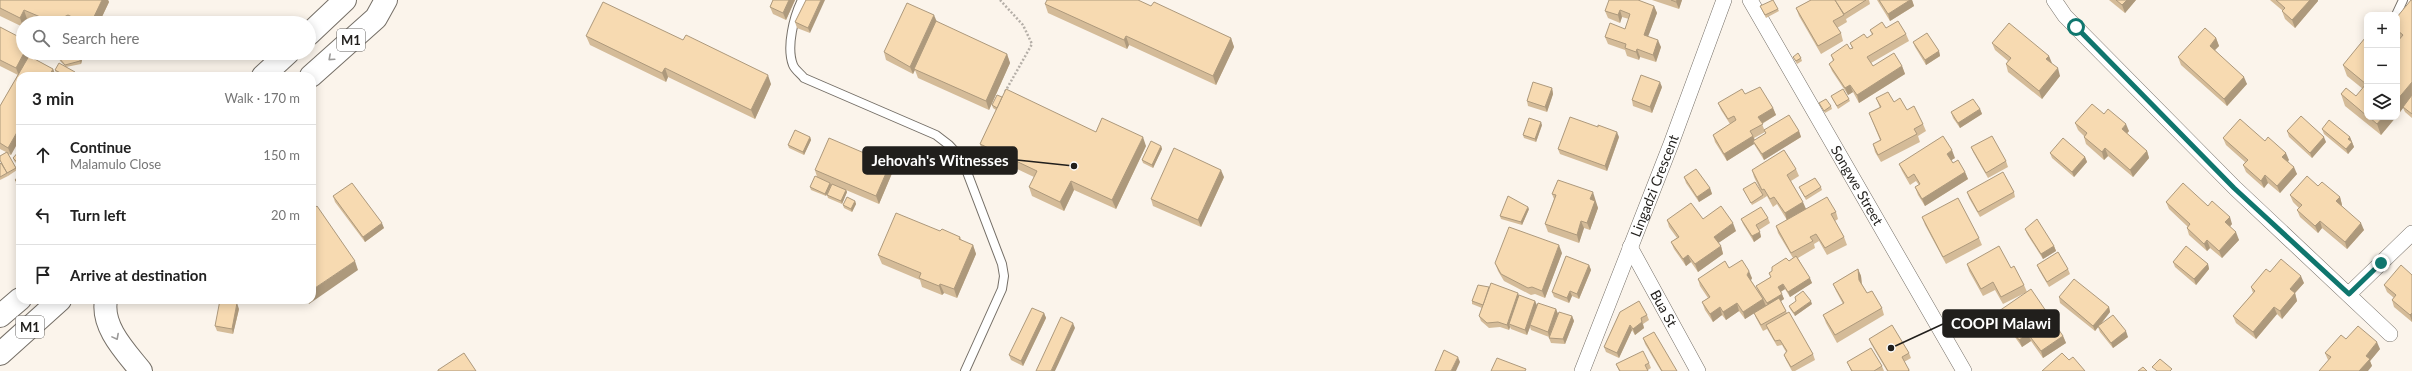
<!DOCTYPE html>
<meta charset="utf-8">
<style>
body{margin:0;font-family:Lato,sans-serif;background:#f6f6f6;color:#222}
.controls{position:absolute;right:12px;top:12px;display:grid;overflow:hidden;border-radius:8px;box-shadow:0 2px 10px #0003}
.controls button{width:36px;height:36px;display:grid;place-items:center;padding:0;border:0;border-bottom:1px solid #e0e0e0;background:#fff;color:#222;font:20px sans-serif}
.stop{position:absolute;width:12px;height:12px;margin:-9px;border:3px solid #0f766e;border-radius:50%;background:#fff}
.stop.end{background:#0f766e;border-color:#fff;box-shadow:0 1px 4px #0008}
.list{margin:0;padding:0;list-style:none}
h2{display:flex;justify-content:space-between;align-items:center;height:52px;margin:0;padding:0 16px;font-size:17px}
h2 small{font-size:13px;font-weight:400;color:#767676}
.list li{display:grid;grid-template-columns:26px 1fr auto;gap:12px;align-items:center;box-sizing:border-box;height:60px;padding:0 16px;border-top:1px solid #e0e0e0}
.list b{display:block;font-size:15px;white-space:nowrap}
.list p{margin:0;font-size:13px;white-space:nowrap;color:#767676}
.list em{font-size:13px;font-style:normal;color:#767676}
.icon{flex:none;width:22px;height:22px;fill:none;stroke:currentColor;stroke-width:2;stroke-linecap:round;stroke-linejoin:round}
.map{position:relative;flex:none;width:2412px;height:371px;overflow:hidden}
.search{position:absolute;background:#fff;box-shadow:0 2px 10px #0003;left:16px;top:16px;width:300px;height:44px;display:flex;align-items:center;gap:10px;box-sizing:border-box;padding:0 14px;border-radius:22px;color:#767676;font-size:15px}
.panel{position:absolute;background:#fff;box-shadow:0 2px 10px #0003;left:16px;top:72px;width:300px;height:232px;border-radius:12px}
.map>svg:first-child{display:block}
</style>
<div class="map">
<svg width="2412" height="371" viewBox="0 0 2412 371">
<rect width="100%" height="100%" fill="#fbf4eb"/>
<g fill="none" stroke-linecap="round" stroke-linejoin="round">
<defs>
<g id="lane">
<path d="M 802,0 C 794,16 786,47 793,65 C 795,70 801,74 804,78 L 936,135 L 949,145 L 962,159 L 1002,264 L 1004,276 L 1002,289 L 965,371"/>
<path d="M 2396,15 L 2403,0"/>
</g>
<g id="street">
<path id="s1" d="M 1750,0 L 1964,371"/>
<path d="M 2054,0 L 2065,16 L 2235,188 L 2390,334"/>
<path id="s2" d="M 1630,247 L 1698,371"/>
<path d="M 2349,294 L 2412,233"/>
<path id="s3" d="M 1582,371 L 1671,144 L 1724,0"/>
</g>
<path id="secondary" d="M 106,300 C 101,327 126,352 141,371"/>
<g id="highway">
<path d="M 309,34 L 345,0"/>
<path d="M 263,76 L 288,53"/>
<path d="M 311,76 L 376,18 L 386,0"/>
<path d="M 0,316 L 20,299"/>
<path d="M 0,354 L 60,300"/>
</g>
</defs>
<use href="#lane" stroke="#756f67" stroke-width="10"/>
<use href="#street" stroke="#756f67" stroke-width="16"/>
<use href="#secondary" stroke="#756f67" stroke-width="24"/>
<use href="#highway" stroke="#756f67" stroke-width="24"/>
<path stroke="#b5afa8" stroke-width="2.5" stroke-dasharray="2 2" stroke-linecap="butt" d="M 1000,0 L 1023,25 L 1032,44 L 1005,92"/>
<use href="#lane" stroke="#fff" stroke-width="8"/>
<use href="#street" stroke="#fff" stroke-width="15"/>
<use href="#secondary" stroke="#fff" stroke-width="22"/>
<use href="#highway" stroke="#fff" stroke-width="22"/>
</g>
<g fill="#d4bb98" fill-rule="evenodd">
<path d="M 0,0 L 108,0 L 109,2 L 99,23 L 37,23 L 27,19 L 25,23 L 23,23 L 23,27 L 0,16 Z"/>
<path d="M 773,0 L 795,0 L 786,20 L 773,14 L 770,7 Z"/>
<path d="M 806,0 L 810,33 L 797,28 L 795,22 Z"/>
<path d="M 1652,0 L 1682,0 L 1679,9 Z"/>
<path d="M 1811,0 L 1869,0 L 1870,4 L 1846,19 L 1847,22 L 1837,28 L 1841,33 L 1843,41 L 1821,54 L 1799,16 L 1796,8 Z"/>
<path d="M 1877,0 L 1912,0 L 1914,6 L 1890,21 Z"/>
<path d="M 2109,0 L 2136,0 L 2125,13 Z"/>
<path d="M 2270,0 L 2318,0 L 2318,1 L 2295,28 L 2285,19 L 2282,11 L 2283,11 Z"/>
<path d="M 2412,0 L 2412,118 L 2405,112 L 2403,108 L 2397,116 L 2399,40 L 2397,38 L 2397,17 Z"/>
<path d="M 1045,4 L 1151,6 L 1231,38 L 1234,47 L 1216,85 L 1129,45 L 1127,49 L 1048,13 Z"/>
<path d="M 1654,6 L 1657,13 L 1648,36 L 1661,47 L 1656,62 L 1640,57 L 1639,60 L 1627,56 L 1625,50 L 1608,44 L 1605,37 L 1625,29 L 1629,19 L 1622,17 L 1620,23 L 1608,18 L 1605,11 Z"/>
<path d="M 1760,6 L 1778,9 L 1779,11 L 1766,18 Z"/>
<path d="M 0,27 L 30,53 L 29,56 L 53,69 L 56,76 L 20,76 L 11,155 L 8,154 L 17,170 L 8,176 L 0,161 L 0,156 L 6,152 L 0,149 L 0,106 L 18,75 L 0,66 Z"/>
<path d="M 1886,28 L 1906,34 L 1909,41 L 1871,63 L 1873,66 L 1902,66 L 1905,74 L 1859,103 L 1853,92 L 1848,95 L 1832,71 L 1829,64 L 1833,61 L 1831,55 L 1850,49 L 1852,48 L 1850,43 L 1867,38 L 1872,35 L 1870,30 Z"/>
<path d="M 586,36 L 771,84 L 755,119 L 668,77 L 666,82 L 590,45 Z"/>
<path d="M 2216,38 L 2219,46 L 2215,50 L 2247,84 L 2227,106 L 2181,65 L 2178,57 Z"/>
<path d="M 2367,39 L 2367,117 L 2396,117 L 2381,135 L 2345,106 L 2341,94 L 2356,96 L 2363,89 L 2347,76 L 2343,65 Z"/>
<path d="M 1913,42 L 1939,51 L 1940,56 L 1926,65 L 1915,47 Z"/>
<path d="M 1992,43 L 2049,56 L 2051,63 L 2060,76 L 2042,99 L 2008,72 L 2006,64 L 2008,61 L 1995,50 Z"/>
<path d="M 884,52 L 1007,54 L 1010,63 L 989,110 L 918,78 L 915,70 L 913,74 L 886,60 Z"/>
<path d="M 82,53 L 83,56 L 81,64 L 66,67 L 76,75 L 76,76 L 63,76 L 56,73 L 55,70 L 65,66 L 60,61 L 59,58 Z"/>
<path d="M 1793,57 L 1801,58 L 1802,61 L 1797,64 Z"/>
<path d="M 1662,87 L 1652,113 L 1633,106 L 1632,100 Z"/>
<path d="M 1552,88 L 1553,94 L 1547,112 L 1528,106 L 1527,101 Z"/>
<path d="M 1831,96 L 1849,99 L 1850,101 L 1838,109 Z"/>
<path d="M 1002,97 L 1096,132 L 1146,146 L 1116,209 L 1074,190 L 1064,211 L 1032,196 L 1029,187 L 1034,177 L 983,153 L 980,144 L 996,110 L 993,108 L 992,105 Z"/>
<path d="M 1876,98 L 1894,102 L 1907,110 L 1923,124 L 1926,131 L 1918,136 L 1920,142 L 1881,162 L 1875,152 L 1873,144 L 1880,140 L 1869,113 L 1880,108 Z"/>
<path d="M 1718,103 L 1773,108 L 1776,115 L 1762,124 L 1764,129 L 1799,131 L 1801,137 L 1764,160 L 1754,144 L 1727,161 L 1715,142 L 1713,135 L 1730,124 L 1721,110 ZM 1765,132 L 1765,134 L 1755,140 L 1754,138 Z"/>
<path d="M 1819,103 L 1831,106 L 1832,109 L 1825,113 Z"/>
<path d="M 1980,109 L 1982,114 L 1960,128 L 1953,118 L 1951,112 Z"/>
<path d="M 2104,114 L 2129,131 L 2127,134 L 2147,151 L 2149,158 L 2133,177 L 2108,156 L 2104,160 L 2086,144 L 2084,137 L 2084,136 L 2078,130 L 2075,123 Z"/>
<path d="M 1542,125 L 1536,142 L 1524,138 L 1523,135 Z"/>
<path d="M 2322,129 L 2350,137 L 2354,147 L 2348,154 L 2324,134 Z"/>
<path d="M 2287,131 L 2326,142 L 2312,158 L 2289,137 Z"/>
<path d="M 810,137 L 811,140 L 804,155 L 789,148 L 788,145 Z"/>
<path d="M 1619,137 L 1607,171 L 1560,154 L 1558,149 Z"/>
<path d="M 2223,138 L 2265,141 L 2289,160 L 2288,161 L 2297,174 L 2280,193 L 2268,183 L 2264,188 L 2246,172 L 2243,165 L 2245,162 L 2226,145 Z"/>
<path d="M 1161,146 L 1162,149 L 1153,168 L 1143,163 L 1142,160 Z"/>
<path d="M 1971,147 L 2006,161 L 2008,167 L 1988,178 L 1973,152 Z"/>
<path d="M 20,150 L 20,167 L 14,161 L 13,158 Z"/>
<path d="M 2050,153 L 2085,157 L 2087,162 L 2074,177 L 2052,158 Z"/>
<path d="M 1955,158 L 1951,160 L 1953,163 L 1965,172 L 1968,179 L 1925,206 L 1918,195 L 1915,187 L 1919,185 L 1916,181 L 1910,185 L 1902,171 L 1899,164 Z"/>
<path d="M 0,164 L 7,173 L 8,176 L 0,180 Z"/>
<path d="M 890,164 L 893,171 L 879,204 L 846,190 L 847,192 L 842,204 L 828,198 L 827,195 L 829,190 L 826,196 L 811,190 L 810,187 L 817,177 L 815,170 Z"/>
<path d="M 1796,169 L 1799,176 L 1791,181 L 1806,209 L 1836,212 L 1838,219 L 1835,221 L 1844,237 L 1847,245 L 1827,255 L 1819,241 L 1814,244 L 1815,248 L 1798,258 L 1812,283 L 1790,297 L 1785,289 L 1781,292 L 1784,299 L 1781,301 L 1787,313 L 1813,354 L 1815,360 L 1795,371 L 1792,371 L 1786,360 L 1784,355 L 1786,352 L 1782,345 L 1777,346 L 1767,329 L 1763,331 L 1756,318 L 1754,313 L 1745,319 L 1739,311 L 1726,320 L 1722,315 L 1713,322 L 1705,310 L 1702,302 L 1708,298 L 1700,286 L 1698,279 L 1729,268 L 1752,278 L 1751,280 L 1758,291 L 1756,286 L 1771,277 L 1769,273 L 1793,258 L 1778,233 L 1776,226 L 1787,220 L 1777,204 L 1773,207 L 1767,196 L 1764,198 L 1754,177 L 1752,170 Z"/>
<path d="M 20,174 L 20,186 L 16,183 L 15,180 Z"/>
<path d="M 1224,177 L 1201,227 L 1153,206 L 1151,199 Z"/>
<path d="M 1684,177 L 1710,188 L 1712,194 L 1699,202 L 1686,183 Z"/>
<path d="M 2318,186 L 2340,197 L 2342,205 L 2342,206 L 2364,230 L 2347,249 L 2322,228 L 2318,233 L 2300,217 L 2297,210 L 2299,208 L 2293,202 L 2290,195 Z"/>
<path d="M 1799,187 L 1821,187 L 1822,190 L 1806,200 Z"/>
<path d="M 1743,189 L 1763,195 L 1764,198 L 1752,205 Z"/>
<path d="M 1967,192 L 2014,192 L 2015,197 L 1980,217 L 1969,198 Z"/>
<path d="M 1552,194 L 1595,200 L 1595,201 L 1598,208 L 1590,230 L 1584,228 L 1579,243 L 1548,232 L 1545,224 L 1554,199 Z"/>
<path d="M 333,196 L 384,228 L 365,242 L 335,202 Z"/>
<path d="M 855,201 L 856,204 L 852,212 L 844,208 L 843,205 Z"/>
<path d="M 2166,202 L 2208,206 L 2232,224 L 2230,226 L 2239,240 L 2222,258 L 2210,248 L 2207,251 L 2189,235 L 2187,228 L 2188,227 L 2169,209 Z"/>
<path d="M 1529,209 L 1522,225 L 1501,219 L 1500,216 Z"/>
<path d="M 1922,217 L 1979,238 L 1982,245 L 1946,264 L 1925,225 Z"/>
<path d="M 1768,218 L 1770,223 L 1759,230 L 1761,237 L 1754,242 L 1743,224 L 1741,219 Z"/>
<path d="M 1703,219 L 1736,231 L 1718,243 L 1721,246 L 1723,254 L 1698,272 L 1691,262 L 1686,266 L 1674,249 L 1671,242 L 1677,238 L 1669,227 L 1667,220 Z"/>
<path d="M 2025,229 L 2054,246 L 2056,251 L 2043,259 L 2027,234 Z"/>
<path d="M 940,231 L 960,237 L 962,241 L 973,245 L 976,254 L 957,298 L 944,293 L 942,295 L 922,287 L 920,280 L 882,264 L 878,255 Z"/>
<path d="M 1562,253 L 1545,298 L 1535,294 L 1531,295 L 1504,281 L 1498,271 L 1495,263 Z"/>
<path d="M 2173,262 L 2208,264 L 2209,269 L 2196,285 L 2175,267 Z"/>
<path d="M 1967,264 L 2011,268 L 2024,285 L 2027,292 L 2003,304 L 1995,290 L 1983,296 L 1969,271 Z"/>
<path d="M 1589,265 L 1591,270 L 1579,299 L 1572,296 L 1569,303 L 1554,297 L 1552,292 Z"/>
<path d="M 2037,265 L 2068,269 L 2070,274 L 2049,287 L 2039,270 Z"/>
<path d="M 1858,269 L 1861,276 L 1862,284 L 1867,293 L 1882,308 L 1884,315 L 1837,343 L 1826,323 L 1823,315 L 1843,304 L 1836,291 L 1833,284 Z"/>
<path d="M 2270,272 L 2304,283 L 2295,293 L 2297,301 L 2282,319 L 2277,314 L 2256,339 L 2236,323 L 2233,316 L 2253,293 L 2251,287 Z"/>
<path d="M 2412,275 L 2412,322 L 2394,307 L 2392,300 L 2394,298 L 2387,292 L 2384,285 Z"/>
<path d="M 1519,296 L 1535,301 L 1537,305 L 1556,309 L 1558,314 L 1572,316 L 1574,321 L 1565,344 L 1551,343 L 1549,338 L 1549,337 L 1531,330 L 1530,327 L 1527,335 L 1511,329 L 1510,327 L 1509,330 L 1500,327 L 1489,328 L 1481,321 L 1479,316 L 1482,308 L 1472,304 L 1472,301 Z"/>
<path d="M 2059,297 L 2109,307 L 2110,312 L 2101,324 L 2128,337 L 2113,348 L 2100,332 L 2098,327 L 2095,331 L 2060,303 Z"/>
<path d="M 1812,304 L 1795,316 L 1790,309 L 1789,306 Z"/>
<path d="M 239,309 L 233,334 L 217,331 L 215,326 Z"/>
<path d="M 1999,311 L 2063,336 L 2066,343 L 2043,358 L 2031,341 L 2022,347 L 2002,319 Z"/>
<path d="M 1620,312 L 1647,315 L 1649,320 L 1643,324 L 1644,328 L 1635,335 L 1632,330 L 1619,358 L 1606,352 L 1604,347 Z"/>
<path d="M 1044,313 L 1046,318 L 1023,366 L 1011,360 L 1009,355 Z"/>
<path d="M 1643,338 L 1677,371 L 1661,371 L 1645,344 Z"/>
<path d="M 1869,339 L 1909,353 L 1911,358 L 1904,362 L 1910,371 L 1887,371 L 1871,344 Z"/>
<path d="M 2346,339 L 2380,349 L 2370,361 L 2372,366 L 2328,360 L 2325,353 Z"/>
<path d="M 1847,362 L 1882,366 L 1884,371 L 1851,371 Z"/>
<path d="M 1649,363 L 1651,368 L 1648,370 L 1648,371 L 1619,371 L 1616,364 Z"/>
</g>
<g fill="#ad997c">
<path d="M 102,0 L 108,0 L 109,2 L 99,23 L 91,23 Z"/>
<path d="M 789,0 L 795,0 L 786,20 L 783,13 Z"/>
<path d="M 821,0 L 825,0 L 810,33 L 808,28 Z"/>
<path d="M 1677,0 L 1682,0 L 1679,9 L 1676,2 Z"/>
<path d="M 1910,0 L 1912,0 L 1914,6 L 1890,21 L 1888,14 Z"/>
<path d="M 2127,0 L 2136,0 L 2125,13 L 2122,5 Z"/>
<path d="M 2310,0 L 2318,0 L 2318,1 L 2295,28 L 2292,20 Z"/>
<path d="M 1654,6 L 1657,13 L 1646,42 L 1644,35 Z"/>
<path d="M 24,10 L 27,19 L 25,23 L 23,23 L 23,27 L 20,18 Z"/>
<path d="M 1620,10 L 1622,17 L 1620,23 L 1618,15 Z"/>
<path d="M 934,15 L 937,22 L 913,74 L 910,67 Z"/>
<path d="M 1126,36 L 1129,45 L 1127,49 L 1124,40 Z"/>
<path d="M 1231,38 L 1234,47 L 1216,85 L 1213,76 Z"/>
<path d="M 2216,38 L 2219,46 L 2212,53 L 2210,46 Z"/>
<path d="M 1658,40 L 1661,47 L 1656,62 L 1653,55 Z"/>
<path d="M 1637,49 L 1640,57 L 1639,60 L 1636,52 Z"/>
<path d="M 1939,51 L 1940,56 L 1926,65 L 1925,60 Z"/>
<path d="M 24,53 L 30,53 L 19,76 L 16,68 Z"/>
<path d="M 82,53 L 83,56 L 81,64 L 80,61 Z"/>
<path d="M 1007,54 L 1010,63 L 989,110 L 986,101 Z"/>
<path d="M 2049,56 L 2052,63 L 2049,66 L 2046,59 Z"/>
<path d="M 1902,66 L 1905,74 L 1859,103 L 1857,95 Z"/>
<path d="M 665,68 L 668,77 L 666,82 L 662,73 Z"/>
<path d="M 2058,68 L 2060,76 L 2042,99 L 2039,91 Z"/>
<path d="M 53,69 L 56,76 L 49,76 Z"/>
<path d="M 768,75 L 771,84 L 755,119 L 751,110 Z"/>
<path d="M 2244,77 L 2247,84 L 2227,106 L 2224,99 Z"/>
<path d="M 1660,82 L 1662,87 L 1652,113 L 1650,107 Z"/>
<path d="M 2412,82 L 2412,98 L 2403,107 L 2403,108 L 2397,116 L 2397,100 Z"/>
<path d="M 1850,85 L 1853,92 L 1848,95 L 1845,88 Z"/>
<path d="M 1552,88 L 1553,94 L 1547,112 L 1545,107 Z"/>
<path d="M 1773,108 L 1776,115 L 1761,124 L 1758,117 Z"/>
<path d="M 1980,109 L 1982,114 L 1960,128 L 1958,123 Z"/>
<path d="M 2383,117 L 2396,117 L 2381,135 L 2377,124 Z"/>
<path d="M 1541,122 L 1542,125 L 1536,142 L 1535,139 Z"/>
<path d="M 2126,124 L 2129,131 L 2124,136 L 2122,129 Z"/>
<path d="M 20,127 L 20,139 L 11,155 L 8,148 Z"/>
<path d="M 1799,131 L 1801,137 L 1764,160 L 1762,154 Z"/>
<path d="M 1617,132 L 1619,137 L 1607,171 L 1605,166 Z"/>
<path d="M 1753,136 L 1756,143 L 1753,141 L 1754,144 L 1727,161 L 1724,154 Z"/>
<path d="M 810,137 L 811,140 L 804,155 L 803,152 Z"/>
<path d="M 1143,137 L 1146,146 L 1116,209 L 1112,200 Z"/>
<path d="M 2324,137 L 2326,142 L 2312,158 L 2310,153 Z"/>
<path d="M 2350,137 L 2354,147 L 2348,154 L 2346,149 L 2348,139 Z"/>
<path d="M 1161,146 L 1162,149 L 1153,168 L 1152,165 Z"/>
<path d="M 2105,148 L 2108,156 L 2104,160 L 2102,152 Z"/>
<path d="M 1952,150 L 1955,158 L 1950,161 L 1947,154 Z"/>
<path d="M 2147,151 L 2149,158 L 2133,177 L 2130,170 Z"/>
<path d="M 2286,153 L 2289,160 L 2285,164 L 2282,157 Z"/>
<path d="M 2085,157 L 2087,162 L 2074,177 L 2072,172 Z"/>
<path d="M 890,164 L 893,171 L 879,204 L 876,196 Z"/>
<path d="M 2294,167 L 2297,174 L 2280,193 L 2277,186 Z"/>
<path d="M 1221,170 L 1224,177 L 1201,227 L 1198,220 Z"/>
<path d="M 1965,172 L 1968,179 L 1925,206 L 1922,199 Z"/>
<path d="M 2265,175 L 2268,183 L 2264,188 L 2261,181 Z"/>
<path d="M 1071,181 L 1074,190 L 1064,211 L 1060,202 Z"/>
<path d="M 830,183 L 831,185 L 826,196 L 825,194 Z"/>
<path d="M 1710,188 L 1712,194 L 1699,202 L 1697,197 Z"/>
<path d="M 846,190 L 847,192 L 842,204 L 841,201 Z"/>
<path d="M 1593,192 L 1598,208 L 1590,230 L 1587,223 L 1590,199 Z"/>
<path d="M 2340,197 L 2342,205 L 2339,209 L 2336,201 Z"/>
<path d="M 855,201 L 856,204 L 852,212 L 851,209 Z"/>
<path d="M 1803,202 L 1806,209 L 1787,221 L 1785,213 Z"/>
<path d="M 1528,207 L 1529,209 L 1522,225 L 1521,222 Z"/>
<path d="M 2230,217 L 2232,224 L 2228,229 L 2225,222 Z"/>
<path d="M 1581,221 L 1584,228 L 1579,243 L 1577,235 Z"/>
<path d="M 2320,221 L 2322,228 L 2318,233 L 2315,226 Z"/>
<path d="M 382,223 L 384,228 L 365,242 L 363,237 Z"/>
<path d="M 1733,223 L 1736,231 L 1717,244 L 1714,237 Z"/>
<path d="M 2361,223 L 2364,230 L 2347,249 L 2345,242 Z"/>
<path d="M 1760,232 L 1761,237 L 1754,242 L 1752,236 Z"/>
<path d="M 2236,232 L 2239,240 L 2222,258 L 2219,251 Z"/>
<path d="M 2207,240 L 2210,248 L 2207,251 L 2204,244 Z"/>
<path d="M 973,245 L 976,254 L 957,298 L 954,289 Z"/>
<path d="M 1559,245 L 1562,253 L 1545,298 L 1542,291 Z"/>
<path d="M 1721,246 L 1723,254 L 1698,272 L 1695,264 Z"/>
<path d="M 2054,246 L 2056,251 L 2043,259 L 2041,254 Z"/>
<path d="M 1688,255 L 1691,262 L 1686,266 L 1683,259 Z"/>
<path d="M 355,261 L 358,270 L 309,304 L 307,300 L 312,300 L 312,290 Z"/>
<path d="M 2208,264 L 2209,269 L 2196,285 L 2194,279 Z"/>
<path d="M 1589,265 L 1591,270 L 1579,299 L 1577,294 Z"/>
<path d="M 1858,269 L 1861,276 L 1862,288 L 1859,280 Z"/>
<path d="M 1749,271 L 1752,278 L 1750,282 L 1747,275 Z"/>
<path d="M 2301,276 L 2304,283 L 2295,293 L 2297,301 L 2282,319 L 2280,311 L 2290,289 Z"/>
<path d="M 1810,278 L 1812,283 L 1790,297 L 1788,292 Z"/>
<path d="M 940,284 L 944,293 L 942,295 L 939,286 Z"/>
<path d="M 1783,284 L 1785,289 L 1780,292 L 1778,287 Z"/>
<path d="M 1570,291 L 1572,296 L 1569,303 L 1567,298 Z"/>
<path d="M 1518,293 L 1520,298 L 1509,324 L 1510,327 L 1509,330 L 1507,325 Z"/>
<path d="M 1782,294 L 1784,299 L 1769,309 L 1767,303 Z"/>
<path d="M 1763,299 L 1766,306 L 1745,319 L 1743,312 Z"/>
<path d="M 1535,301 L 1537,306 L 1530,325 L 1530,327 L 1527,335 L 1525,330 Z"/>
<path d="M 1811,301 L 1812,304 L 1795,316 L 1794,313 Z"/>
<path d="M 237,303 L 239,309 L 233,334 L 232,329 Z"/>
<path d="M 1737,303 L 1739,311 L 1726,320 L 1723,312 Z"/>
<path d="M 1720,307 L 1722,315 L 1713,322 L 1710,314 Z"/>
<path d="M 2109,307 L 2110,312 L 2095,331 L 2093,326 Z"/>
<path d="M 2274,307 L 2277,314 L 2256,339 L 2253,332 Z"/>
<path d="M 1556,309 L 1558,314 L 1549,337 L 1548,332 Z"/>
<path d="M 1044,313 L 1046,318 L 1023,366 L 1021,361 Z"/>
<path d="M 2412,313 L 2412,322 L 2410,315 Z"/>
<path d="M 1572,316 L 1574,321 L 1565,344 L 1563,339 Z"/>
<path d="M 1641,318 L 1644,328 L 1635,335 L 1633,329 Z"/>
<path d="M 1073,323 L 1075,328 L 1055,371 L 1051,371 Z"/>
<path d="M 1630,325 L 1632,330 L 1619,358 L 1617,353 Z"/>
<path d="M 2126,331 L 2128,337 L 2113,348 L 2111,343 Z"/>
<path d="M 2028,334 L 2031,341 L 2022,347 L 2019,340 Z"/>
<path d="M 2063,336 L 2066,343 L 2043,358 L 2041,351 Z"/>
<path d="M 2377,342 L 2380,349 L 2370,361 L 2372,366 L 2368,371 L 2359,371 L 2366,356 Z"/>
<path d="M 1458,357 L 1460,362 L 1456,371 L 1451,371 Z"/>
</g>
<g fill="#f7dab1" stroke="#ad997c">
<path d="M 0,0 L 102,0 L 91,23 L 84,23 L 68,15 L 56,21 L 55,23 L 43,23 L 45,19 L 24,10 L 20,18 L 0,8 Z"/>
<path d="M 773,0 L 789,0 L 783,13 L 770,7 Z"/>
<path d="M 806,0 L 821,0 L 808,28 L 795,22 Z"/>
<path d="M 1047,0 L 1138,0 L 1151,6 L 1154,2 L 1231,38 L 1213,76 L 1126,36 L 1124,40 L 1045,4 Z"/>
<path d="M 1609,0 L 1638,0 L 1654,6 L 1644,35 L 1658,40 L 1653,55 L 1637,49 L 1636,52 L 1625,48 L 1626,44 L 1605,37 L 1610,23 L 1625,29 L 1630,14 L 1620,10 L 1618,15 L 1605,11 Z"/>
<path d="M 1671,0 L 1677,0 L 1676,2 Z"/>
<path d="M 1773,0 L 1778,9 L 1765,15 L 1760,6 Z"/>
<path d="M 1811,0 L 1835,0 L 1844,15 L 1833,21 L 1841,33 L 1818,46 L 1796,8 Z"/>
<path d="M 1835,0 L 1866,0 L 1844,14 Z"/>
<path d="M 1879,0 L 1910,0 L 1888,14 Z"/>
<path d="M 2116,0 L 2127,0 L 2122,5 Z"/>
<path d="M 2276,0 L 2310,0 L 2292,20 L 2282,11 L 2285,8 Z"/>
<path d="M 2411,0 L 2412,0 L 2412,82 L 2397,100 L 2397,42 L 2403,35 L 2397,30 L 2397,17 Z"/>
<path d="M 603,2 L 683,40 L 686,35 L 768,75 L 751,110 L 665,68 L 662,73 L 586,36 Z"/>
<path d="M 907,3 L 934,15 L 910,67 L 884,52 Z"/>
<path d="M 936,21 L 1007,54 L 986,101 L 914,69 Z"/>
<path d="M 1898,21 L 1906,34 L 1867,57 L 1873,66 L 1894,53 L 1902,66 L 1857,95 L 1850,85 L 1845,88 L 1829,64 L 1834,60 L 1831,55 L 1847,44 L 1850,49 L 1853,48 L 1850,43 L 1864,34 L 1867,38 L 1873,34 L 1870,30 L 1882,22 L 1886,28 Z"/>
<path d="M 2009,23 L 2049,56 L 2046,59 L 2058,68 L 2039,91 L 2006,64 L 2011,58 L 1992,43 Z"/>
<path d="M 0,27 L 23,39 L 23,53 L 24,53 L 16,68 L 0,60 Z"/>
<path d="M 2205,28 L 2216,38 L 2210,46 L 2244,77 L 2224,99 L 2178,57 Z"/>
<path d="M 1927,33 L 1939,51 L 1925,60 L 1913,42 Z"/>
<path d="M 2365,38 L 2367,39 L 2367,116 L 2341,94 L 2346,88 L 2356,96 L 2366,84 L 2343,65 Z"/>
<path d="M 61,53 L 82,53 L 80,61 L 65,65 L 59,58 Z"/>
<path d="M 1798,53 L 1801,58 L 1796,61 L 1793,57 Z"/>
<path d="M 29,56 L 53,69 L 49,76 L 20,76 L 20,127 L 8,148 L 0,143 L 0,106 Z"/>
<path d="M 59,63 L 75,72 L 73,76 L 66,76 L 55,70 Z"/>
<path d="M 1641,75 L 1660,82 L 1650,107 L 1632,100 Z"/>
<path d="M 1533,82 L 1552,88 L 1545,107 L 1527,101 Z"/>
<path d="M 1760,87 L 1773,108 L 1758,117 L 1763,124 L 1750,131 L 1753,136 L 1724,154 L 1713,135 L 1736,120 L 1734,116 L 1728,119 L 1718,103 L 1742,89 L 1745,94 Z"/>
<path d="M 1006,89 L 1096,132 L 1102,118 L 1143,137 L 1112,200 L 1071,181 L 1060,202 L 1029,187 L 1037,171 L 980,144 Z"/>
<path d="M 1843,89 L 1849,99 L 1837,106 L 1831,96 Z"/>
<path d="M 1888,92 L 1894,102 L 1900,98 L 1907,110 L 1914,106 L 1923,124 L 1914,129 L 1917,134 L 1878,155 L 1873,144 L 1881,140 L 1869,113 L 1881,107 L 1876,98 Z"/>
<path d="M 997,95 L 1002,97 L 997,108 L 992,105 Z"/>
<path d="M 2412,95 L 2412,114 L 2403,107 Z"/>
<path d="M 1826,99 L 1831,106 L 1824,111 L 1819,103 Z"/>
<path d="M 1973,99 L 1980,109 L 1958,123 L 1951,112 Z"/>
<path d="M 2092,104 L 2104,114 L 2108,109 L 2126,124 L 2122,129 L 2147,151 L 2130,170 L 2105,148 L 2102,152 L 2084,137 L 2087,133 L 2075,123 Z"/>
<path d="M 1789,115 L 1799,131 L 1762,154 L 1753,141 L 1766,133 L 1764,130 Z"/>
<path d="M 2301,116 L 2324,137 L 2310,153 L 2287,131 Z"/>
<path d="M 1570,117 L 1598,127 L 1598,125 L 1617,132 L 1605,166 L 1558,149 Z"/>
<path d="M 2369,117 L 2383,117 L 2377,124 Z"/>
<path d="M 1529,118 L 1541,122 L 1535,139 L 1523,135 Z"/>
<path d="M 2240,119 L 2265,141 L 2268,137 L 2286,153 L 2282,157 L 2294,167 L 2277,186 L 2265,175 L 2261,181 L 2243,165 L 2248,160 L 2223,138 Z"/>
<path d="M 2329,120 L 2350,137 L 2348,139 L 2352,142 L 2346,149 L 2322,129 Z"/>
<path d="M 795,130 L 810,137 L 803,152 L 788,145 Z"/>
<path d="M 1943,136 L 1952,150 L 1947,154 L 1953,163 L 1958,160 L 1965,172 L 1922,199 L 1915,187 L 1920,184 L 1914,174 L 1908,178 L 1899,164 Z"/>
<path d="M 1992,136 L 2006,161 L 1986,173 L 1971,147 Z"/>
<path d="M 829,138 L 890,164 L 876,196 L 815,170 Z"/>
<path d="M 2063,138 L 2085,157 L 2072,172 L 2050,153 Z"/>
<path d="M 1151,141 L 1161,146 L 1152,165 L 1142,160 Z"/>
<path d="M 1174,148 L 1221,170 L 1198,220 L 1151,199 Z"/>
<path d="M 20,150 L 20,165 L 13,158 Z"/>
<path d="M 1784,150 L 1796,169 L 1787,175 L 1803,202 L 1785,213 L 1774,197 L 1770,199 L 1764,189 L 1762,190 L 1752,170 Z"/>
<path d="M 7,152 L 16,168 L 7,173 L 0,160 L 0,156 Z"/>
<path d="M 1,163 L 7,173 L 0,177 L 0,164 Z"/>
<path d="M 1696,169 L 1710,188 L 1697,197 L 1684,177 Z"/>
<path d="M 2003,172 L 2014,192 L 1978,212 L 1967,192 Z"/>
<path d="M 20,174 L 20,185 L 15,180 Z"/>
<path d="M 815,176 L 830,183 L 825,194 L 810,187 Z"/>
<path d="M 2307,176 L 2318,186 L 2322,182 L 2340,197 L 2336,201 L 2361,223 L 2345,242 L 2320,221 L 2315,226 L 2297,210 L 2302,205 L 2290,195 Z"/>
<path d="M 1815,178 L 1821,187 L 1805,197 L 1799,187 Z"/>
<path d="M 1558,180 L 1593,192 L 1590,199 L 1595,201 L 1587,223 L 1581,221 L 1577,235 L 1545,224 L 1556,195 L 1552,194 Z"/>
<path d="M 1755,182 L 1763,195 L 1751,203 L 1743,189 Z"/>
<path d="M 352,183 L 382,223 L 363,237 L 333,196 Z"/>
<path d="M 2183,183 L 2208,206 L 2212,201 L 2230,217 L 2225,222 L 2236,232 L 2219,251 L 2207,240 L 2204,244 L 2187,228 L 2190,224 L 2166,202 Z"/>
<path d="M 832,184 L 846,190 L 841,201 L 827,195 Z"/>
<path d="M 1508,196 L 1528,207 L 1521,222 L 1500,216 Z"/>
<path d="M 847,197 L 855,201 L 851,209 L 843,205 Z"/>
<path d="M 1827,197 L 1836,212 L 1831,214 L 1844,237 L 1825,248 L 1816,234 L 1810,237 L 1813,241 L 1791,253 L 1776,226 Z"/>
<path d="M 1958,198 L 1979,238 L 1943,257 L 1922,217 Z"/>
<path d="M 1691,203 L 1703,219 L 1721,206 L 1733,223 L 1714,237 L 1721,246 L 1695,264 L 1688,255 L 1683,259 L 1671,242 L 1679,237 L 1667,220 Z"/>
<path d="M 317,206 L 355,261 L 312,290 L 312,210 Z"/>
<path d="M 1761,207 L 1768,218 L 1756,225 L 1760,232 L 1752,236 L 1741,219 Z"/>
<path d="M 896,213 L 940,231 L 942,229 L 960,237 L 959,239 L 973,245 L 954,289 L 940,284 L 939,286 L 919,278 L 921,273 L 878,255 Z"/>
<path d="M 2037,219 L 2054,246 L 2041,254 L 2025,229 Z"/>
<path d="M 1509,227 L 1559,245 L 1542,291 L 1532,287 L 1528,288 L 1501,274 L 1495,263 Z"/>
<path d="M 1999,246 L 2011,268 L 2014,266 L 2024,285 L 2001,297 L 1993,282 L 1981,289 L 1967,264 Z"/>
<path d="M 2186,246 L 2208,264 L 2194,279 L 2173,262 Z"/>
<path d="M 2058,252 L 2068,269 L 2047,282 L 2037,265 Z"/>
<path d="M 1566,256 L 1589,265 L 1577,294 L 1570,291 L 1567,298 L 1552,292 Z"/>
<path d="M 1796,256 L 1810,278 L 1788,292 L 1783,284 L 1778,287 L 1782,294 L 1767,303 L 1756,286 L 1771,277 L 1769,273 L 1772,271 L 1772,267 L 1786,258 L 1789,261 Z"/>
<path d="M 2281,259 L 2301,276 L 2290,289 L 2295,293 L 2280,311 L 2274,307 L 2253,332 L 2233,316 L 2255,291 L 2251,287 L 2266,269 L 2270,272 Z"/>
<path d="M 1742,260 L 1749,271 L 1747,275 L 1763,299 L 1743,312 L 1737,303 L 1723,312 L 1720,307 L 1710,314 L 1702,302 L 1710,297 L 1698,279 L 1725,261 L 1729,268 Z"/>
<path d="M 2401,265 L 2412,275 L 2412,313 L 2410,315 L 2392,300 L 2396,295 L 2384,285 Z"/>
<path d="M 1858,269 L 1859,280 L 1867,293 L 1872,291 L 1882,308 L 1835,335 L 1823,315 L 1844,303 L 1833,284 Z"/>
<path d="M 2074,279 L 2109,307 L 2093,326 L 2059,297 Z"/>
<path d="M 1491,283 L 1518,293 L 1507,325 L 1498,322 L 1487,323 L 1479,316 Z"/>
<path d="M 1478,285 L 1489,287 L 1483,305 L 1472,301 Z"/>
<path d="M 2031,289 L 2063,336 L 2041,351 L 2028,334 L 2019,340 L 1999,311 Z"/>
<path d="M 1803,291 L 1811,301 L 1794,313 L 1789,306 L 1796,301 L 1795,297 Z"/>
<path d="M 1519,295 L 1535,301 L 1525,330 L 1509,324 Z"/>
<path d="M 1779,298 L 1786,311 L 1761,325 L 1754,313 Z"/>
<path d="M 220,300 L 237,303 L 232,329 L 215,326 Z"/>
<path d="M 1639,301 L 1647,315 L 1641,318 L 1642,322 L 1633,329 L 1630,325 L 1617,353 L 1604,347 L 1620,312 Z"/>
<path d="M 1538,303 L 1556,309 L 1548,332 L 1530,325 Z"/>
<path d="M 1032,308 L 1044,313 L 1021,361 L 1009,355 Z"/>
<path d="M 1559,312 L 1572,316 L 1563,339 L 1549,338 Z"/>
<path d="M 1789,312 L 1813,354 L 1791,367 L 1784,355 L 1787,351 L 1780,340 L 1775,341 L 1766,325 Z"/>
<path d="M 2113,315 L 2126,331 L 2111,343 L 2098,326 Z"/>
<path d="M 1061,317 L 1073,323 L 1051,371 L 1036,371 Z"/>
<path d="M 1892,325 L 1909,353 L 1902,357 L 1909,370 L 1908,371 L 1888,371 L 1869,339 Z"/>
<path d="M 2358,326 L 2377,342 L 2366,356 L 2370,359 L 2359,371 L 2319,371 L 2331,357 L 2325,353 L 2341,335 L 2346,339 Z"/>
<path d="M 1654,332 L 1677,371 L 1662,371 L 1643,338 Z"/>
<path d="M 1871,348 L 1882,366 L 1874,371 L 1852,371 L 1847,362 Z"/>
<path d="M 1444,350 L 1458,357 L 1451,371 L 1435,371 Z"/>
<path d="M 1643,351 L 1649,363 L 1645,365 L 1648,371 L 1620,371 L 1616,364 Z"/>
<path d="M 464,353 L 476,371 L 438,371 L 438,370 Z"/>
<path d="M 2062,353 L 2069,360 L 2073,357 L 2085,371 L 2042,371 Z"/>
<path d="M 1497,358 L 1526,369 L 1525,371 L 1491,371 Z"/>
<path d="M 2160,359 L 2172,369 L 2170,371 L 2157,371 L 2152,367 Z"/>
<path d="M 2143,367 L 2147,371 L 2138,371 Z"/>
</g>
<defs><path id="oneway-chevron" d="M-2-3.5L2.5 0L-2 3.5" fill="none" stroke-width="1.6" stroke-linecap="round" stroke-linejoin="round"/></defs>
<g stroke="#9b9a99">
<use href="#oneway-chevron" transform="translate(331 58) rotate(138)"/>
<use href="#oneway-chevron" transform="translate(116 337) rotate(62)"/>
</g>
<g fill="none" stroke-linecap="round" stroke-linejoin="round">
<path stroke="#0f766e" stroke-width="5" d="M 2076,27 L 2234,188 L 2349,294 L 2381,263"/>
</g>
<g text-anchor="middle" stroke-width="3" stroke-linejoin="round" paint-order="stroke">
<g fill="#fff" stroke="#646260" stroke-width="1">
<rect x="337" y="29" width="28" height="22" rx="3"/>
<rect x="16" y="316" width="28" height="22" rx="3"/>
</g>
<g font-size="13" font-weight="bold" fill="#211f1c">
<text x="351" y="45">M1</text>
<text x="30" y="332">M1</text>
</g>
<g font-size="14" fill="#211f1c" stroke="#fff">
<text dy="5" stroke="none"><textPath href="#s3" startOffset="199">Lingadzi Crescent</textPath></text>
<text dy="5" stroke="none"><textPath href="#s1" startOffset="214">Songwe Street</textPath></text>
<text dy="5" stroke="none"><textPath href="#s2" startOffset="70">Bua St</textPath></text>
</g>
</g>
<path fill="none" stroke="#211f1c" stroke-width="1.5" d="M1074 166L1017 160M1891 348L1943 324"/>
<g fill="#211f1c" stroke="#fff" stroke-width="1.5">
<circle cx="1074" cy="166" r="4"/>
<circle cx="1891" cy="348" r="4"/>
</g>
<g fill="#211f1c" stroke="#211f1c" stroke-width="1.5">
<rect x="863" y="147" width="154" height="27" rx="4"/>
<rect x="1943" y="310" width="116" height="27" rx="4"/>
</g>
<g font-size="15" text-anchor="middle" font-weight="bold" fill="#fff">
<text x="940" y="166">Jehovah's Witnesses</text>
<text x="2001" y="329">COOPI Malawi</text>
</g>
</svg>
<div class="controls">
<button>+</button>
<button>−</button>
<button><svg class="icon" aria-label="layers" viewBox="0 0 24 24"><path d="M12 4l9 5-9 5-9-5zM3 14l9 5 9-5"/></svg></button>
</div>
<div class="stop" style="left:2076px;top:27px"></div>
<div class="stop end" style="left:2381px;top:263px"></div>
<div class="search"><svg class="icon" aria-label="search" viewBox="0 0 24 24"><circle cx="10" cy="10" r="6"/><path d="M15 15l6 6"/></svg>Search here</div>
<section class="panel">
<h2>3 min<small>Walk · 170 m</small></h2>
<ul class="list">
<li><svg class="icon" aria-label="ahead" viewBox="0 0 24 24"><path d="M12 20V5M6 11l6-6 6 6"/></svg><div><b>Continue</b><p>Malamulo Close</p></div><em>150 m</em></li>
<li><svg class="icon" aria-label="left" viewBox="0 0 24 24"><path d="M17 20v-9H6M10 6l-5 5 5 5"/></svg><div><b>Turn left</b></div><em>20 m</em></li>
<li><svg class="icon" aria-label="arrive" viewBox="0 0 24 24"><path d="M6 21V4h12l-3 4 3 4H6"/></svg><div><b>Arrive at destination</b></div></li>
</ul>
</section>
</div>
